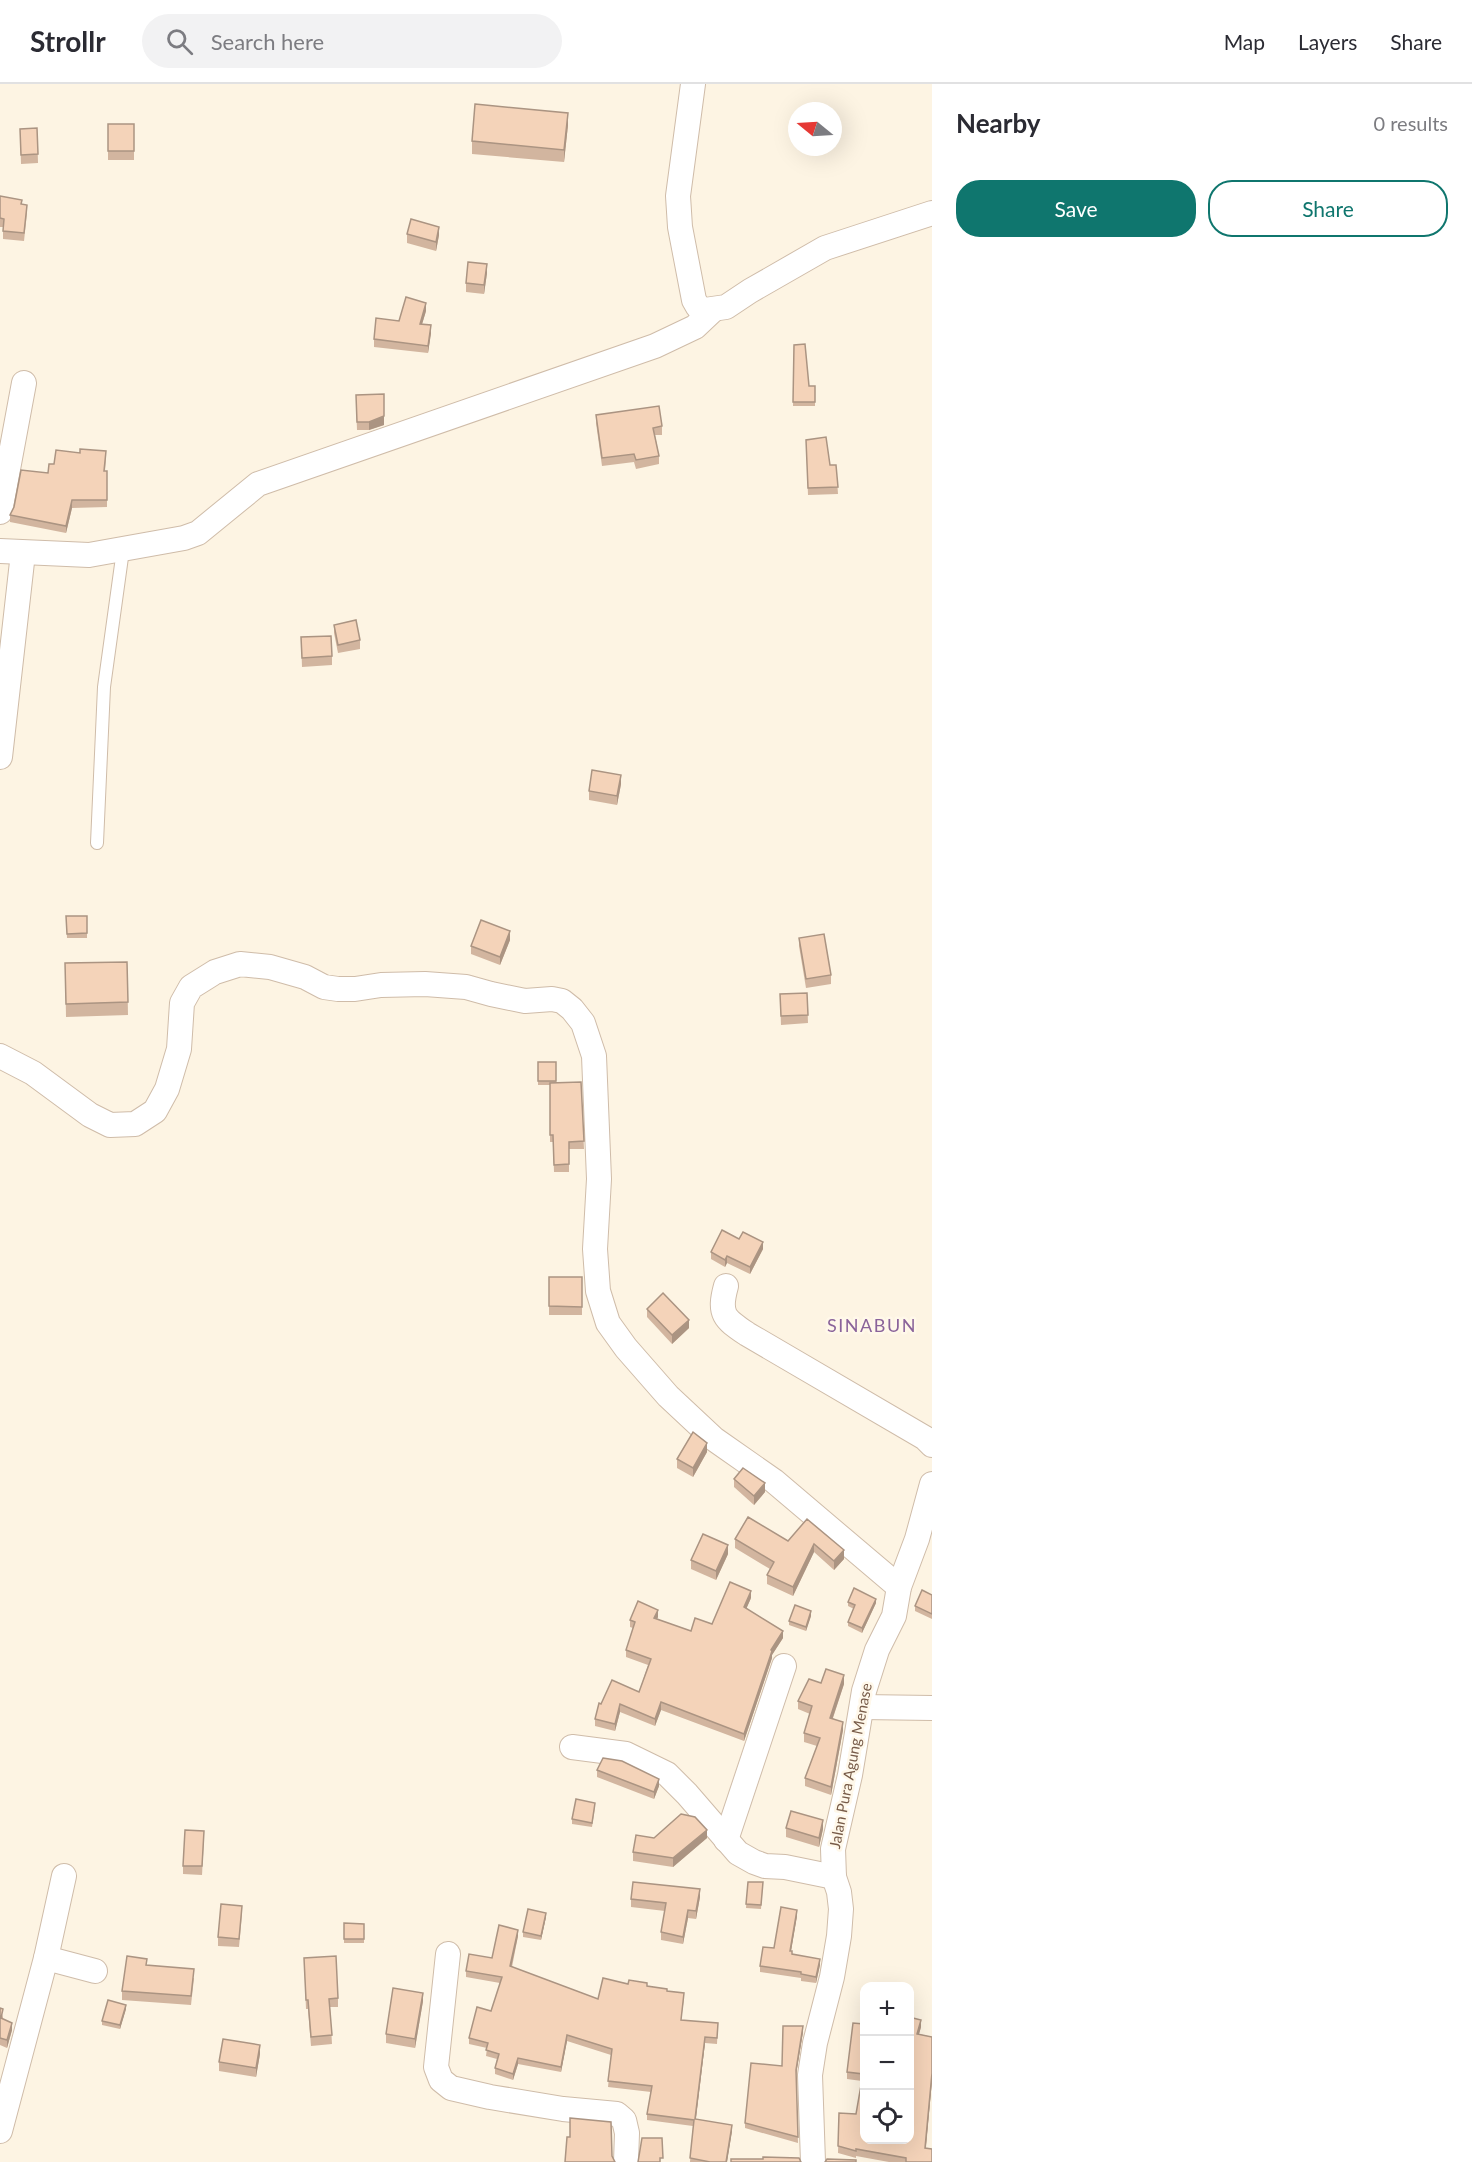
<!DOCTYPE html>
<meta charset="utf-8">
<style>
body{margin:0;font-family:Lato,sans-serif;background:#f2f2f3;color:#2b2b33}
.controls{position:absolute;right:18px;bottom:18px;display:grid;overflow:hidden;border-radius:12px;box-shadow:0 6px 24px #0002}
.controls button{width:54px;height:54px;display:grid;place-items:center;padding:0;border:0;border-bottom:2px solid #e1e1e2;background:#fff;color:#2b2b33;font:30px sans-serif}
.compass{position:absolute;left:788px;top:18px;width:54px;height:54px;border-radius:50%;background:#fff;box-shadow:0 6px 24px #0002;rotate:288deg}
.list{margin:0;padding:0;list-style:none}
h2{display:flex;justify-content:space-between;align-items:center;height:78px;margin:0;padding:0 24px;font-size:26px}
h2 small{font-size:20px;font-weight:400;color:#7c7c81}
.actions{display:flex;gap:12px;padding:18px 24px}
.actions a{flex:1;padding:14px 0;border:2px solid #0f766e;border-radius:24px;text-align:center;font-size:21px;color:#0f766e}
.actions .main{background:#0f766e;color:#fff}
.icon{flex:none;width:33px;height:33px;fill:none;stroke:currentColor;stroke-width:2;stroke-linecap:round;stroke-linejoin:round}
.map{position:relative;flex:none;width:932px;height:2078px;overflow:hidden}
header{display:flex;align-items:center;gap:36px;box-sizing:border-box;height:84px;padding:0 30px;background:#fff;border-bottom:2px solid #e1e1e2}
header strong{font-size:28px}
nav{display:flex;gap:33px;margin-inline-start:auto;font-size:21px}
.search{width:420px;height:54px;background:#f2f2f3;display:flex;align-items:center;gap:15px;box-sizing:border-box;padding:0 21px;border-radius:33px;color:#7c7c81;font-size:22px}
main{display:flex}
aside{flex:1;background:#fff}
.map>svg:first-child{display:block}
</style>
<header>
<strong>Strollr</strong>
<div class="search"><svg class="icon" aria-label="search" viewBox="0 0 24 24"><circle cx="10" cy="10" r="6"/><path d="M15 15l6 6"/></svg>Search here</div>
<nav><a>Map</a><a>Layers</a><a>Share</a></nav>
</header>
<main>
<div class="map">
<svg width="932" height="2078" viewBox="0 0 932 2078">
<rect width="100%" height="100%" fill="#fdf4e3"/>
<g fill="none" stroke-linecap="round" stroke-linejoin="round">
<defs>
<path id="lane" d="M 97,759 L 104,603 L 123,466"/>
<g id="street">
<path d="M 693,0 L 678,112 L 680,143 L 694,216 L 698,223 L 705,226 L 726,223 L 750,207 L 825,164 L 932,129"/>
<path d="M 0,428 L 24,299"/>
<path d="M 0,467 L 89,471 L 184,454 L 198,449 L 258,400 L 655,262 L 695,243 L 713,226"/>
<path d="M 0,673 L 23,469"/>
<path d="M 0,972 L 33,989 L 90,1031 L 110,1041 L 135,1040 L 155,1027 L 167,1005 L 179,965 L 182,919 L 191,903 L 215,888 L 240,880 L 270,883 L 305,893 L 324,903 L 338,905 L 355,905 L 381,901 L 425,900 L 466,903 L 491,910 L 525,917 L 552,915 L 562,917 L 572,925 L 583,939 L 594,972 L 599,1095 L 595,1165 L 598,1207 L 608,1239 L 626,1264 L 668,1312 L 714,1355 L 774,1397 L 899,1503"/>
<path d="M 726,1202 C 718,1231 725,1235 747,1250 L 925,1354 L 932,1361"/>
<path d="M 862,1623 L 932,1624"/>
<path d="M 572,1663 L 626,1670 L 667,1690 L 687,1710 L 738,1769 L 754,1778 L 765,1782 L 785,1783 L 834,1793"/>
<path d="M 726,1756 L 784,1582"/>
<path d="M 448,1870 L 436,1983 L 441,1996 L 451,2004 L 490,2013 L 563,2025 L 617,2030 L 624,2036 L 627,2049 L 626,2078"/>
<path d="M 46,1874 L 95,1887"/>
<path d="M 0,2047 L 46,1874 L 64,1792"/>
<path d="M 813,2078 L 810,1991 L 815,1959 L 832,1893 L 839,1852 L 841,1825 L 839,1808 L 834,1793 L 833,1765 L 850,1691 L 864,1607 L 877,1566 L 894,1532 L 899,1503 L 917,1455 L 932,1400"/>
</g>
</defs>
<use href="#lane" stroke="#cfbca9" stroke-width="14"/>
<use href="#street" stroke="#cfbca9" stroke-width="26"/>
<use href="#lane" stroke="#fff" stroke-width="12"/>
<use href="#street" stroke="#fff" stroke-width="24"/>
</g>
<g fill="#d2b59f">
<rect x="108" y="40" width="26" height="36"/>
<path d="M 568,41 L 564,78 L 472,70 L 472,57 Z"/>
<path d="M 37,44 L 38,79 L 21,80 L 20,45 Z"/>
<path d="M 0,112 L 22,120 L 27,129 L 24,157 L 3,155 L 3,143 L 0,143 Z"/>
<path d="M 407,150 L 439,151 L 436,167 L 407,159 Z"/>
<path d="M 487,189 L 484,210 L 466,208 L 466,199 Z"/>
<path d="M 426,227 L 422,240 L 431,249 L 428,269 L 374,263 L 374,255 L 399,237 Z"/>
<path d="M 794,261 L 809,302 L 815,302 L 815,322 L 793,322 Z"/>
<path d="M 356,320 L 384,341 L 369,346 L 357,346 Z"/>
<path d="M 596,331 L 662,342 L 662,351 L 655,351 L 659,372 L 659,380 L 636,385 L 634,378 L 602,382 L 596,339 Z"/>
<path d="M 806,356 L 830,381 L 836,381 L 838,410 L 808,411 Z"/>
<path d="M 106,374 L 105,387 L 107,387 L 107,423 L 72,424 L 66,449 L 10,438 L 10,431 L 48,389 L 54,380 Z"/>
<path d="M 334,541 L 360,556 L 360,565 L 338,569 L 334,549 Z"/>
<path d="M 301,553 L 332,572 L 332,581 L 302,583 Z"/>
<path d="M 621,700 L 617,721 L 589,716 L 589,707 Z"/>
<path d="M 66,832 L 87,832 L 87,854 L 67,854 Z"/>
<path d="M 799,854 L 831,891 L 831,900 L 806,904 L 799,862 Z"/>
<path d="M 510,856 L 500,881 L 471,870 L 471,862 Z"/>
<path d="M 127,878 L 128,931 L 66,933 L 65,879 Z"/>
<path d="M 807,909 L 808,939 L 781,941 L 780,910 Z"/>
<path d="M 538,978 L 556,978 L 556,999 L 581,998 L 584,1065 L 569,1065 L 569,1088 L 554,1088 L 553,1058 L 550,1058 L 550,1001 L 538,1001 Z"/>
<path d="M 739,1155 L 763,1165 L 750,1190 L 727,1179 L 725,1183 L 711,1175 L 711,1168 Z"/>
<rect x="549" y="1193" width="33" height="38"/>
<path d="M 647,1225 L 689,1244 L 672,1260 L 647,1233 Z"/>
<path d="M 707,1368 L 693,1393 L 677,1384 L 677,1375 Z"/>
<path d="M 734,1395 L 765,1408 L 754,1421 L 734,1403 Z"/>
<path d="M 807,1435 L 844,1475 L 834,1486 L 814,1468 L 793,1512 L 767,1500 L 767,1491 L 770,1485 L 735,1464 L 735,1455 L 788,1457 Z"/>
<path d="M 728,1470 L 716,1496 L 691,1485 L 691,1476 Z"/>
<path d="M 932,1511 L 932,1535 L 915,1527 L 915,1522 Z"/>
<path d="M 751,1514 L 746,1525 L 783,1554 L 772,1571 L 772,1574 L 744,1657 L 661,1626 L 655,1642 L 620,1628 L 615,1647 L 595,1642 L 595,1635 L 601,1620 L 639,1608 L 648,1581 L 626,1573 L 626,1566 L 633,1544 L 630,1543 L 630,1536 L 658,1533 L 657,1535 L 691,1547 L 712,1540 Z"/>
<path d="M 848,1518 L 876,1519 L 862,1549 L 848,1542 L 848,1538 L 854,1525 L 848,1522 Z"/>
<path d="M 811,1532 L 806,1547 L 789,1541 L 789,1537 Z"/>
<path d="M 821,1599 L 844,1600 L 833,1634 L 843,1646 L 831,1711 L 805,1702 L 805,1694 L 817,1662 L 804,1658 L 804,1649 L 810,1630 L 798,1625 L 798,1617 Z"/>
<path d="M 597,1686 L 659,1702 L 654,1715 L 597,1693 Z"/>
<path d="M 595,1723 L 592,1743 L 572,1740 L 572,1735 Z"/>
<path d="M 786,1744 L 823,1745 L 819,1763 L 786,1753 Z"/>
<path d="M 654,1754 L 707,1754 L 673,1783 L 633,1777 L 633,1768 Z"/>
<path d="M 204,1755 L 202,1791 L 183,1790 L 183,1782 Z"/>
<path d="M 748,1798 L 763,1798 L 761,1825 L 746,1824 Z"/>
<path d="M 700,1813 L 696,1835 L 688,1834 L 683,1860 L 661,1856 L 661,1848 L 665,1827 L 631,1823 L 631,1815 Z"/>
<path d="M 242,1830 L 239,1863 L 218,1862 L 218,1853 Z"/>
<path d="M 797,1832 L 791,1867 L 792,1870 L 820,1881 L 816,1899 L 801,1897 L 801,1894 L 760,1888 L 760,1882 L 774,1864 Z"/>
<path d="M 546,1833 L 541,1856 L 523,1853 L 523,1848 Z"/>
<path d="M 344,1839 L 364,1840 L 364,1859 L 344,1859 Z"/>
<path d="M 518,1852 L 512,1883 L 598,1915 L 628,1900 L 647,1902 L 667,1908 L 684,1915 L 681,1936 L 718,1939 L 717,1960 L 705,1959 L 696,2035 L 732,2047 L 727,2078 L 690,2078 L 693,2042 L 647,2036 L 647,2030 L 651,2008 L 608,2003 L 611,1971 L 567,1957 L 561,1988 L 518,1980 L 513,1996 L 495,1990 L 495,1984 L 497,1975 L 486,1972 L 487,1964 L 469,1960 L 469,1954 L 491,1927 L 500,1899 L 466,1893 L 466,1887 L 492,1874 Z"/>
<path d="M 304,1874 L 338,1914 L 338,1923 L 330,1923 L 332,1960 L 311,1962 L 308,1925 L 306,1925 Z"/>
<path d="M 194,1894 L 191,1921 L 122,1916 L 122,1907 Z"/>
<path d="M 423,1917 L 415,1964 L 386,1959 L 386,1950 Z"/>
<path d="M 0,1924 L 3,1933 L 3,1935 L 12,1946 L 7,1964 L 0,1961 Z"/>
<path d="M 126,1925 L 120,1945 L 102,1941 L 102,1937 Z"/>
<path d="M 909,1933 L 921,1943 L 919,1950 L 932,1953 L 932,1996 L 926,2064 L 932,2078 L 889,2078 L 856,2072 L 856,2074 L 838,2069 L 839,2029 L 856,2030 L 862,1997 L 847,1995 L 847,1988 L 864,1940 L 864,2055 Z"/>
<path d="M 803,1948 L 796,1990 L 798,2059 L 745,2044 L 745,2039 L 782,1982 Z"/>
<path d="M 260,1970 L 256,1993 L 219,1987 L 219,1978 Z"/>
</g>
<g fill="#ab9482">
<path d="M 568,29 L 568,41 L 564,78 L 564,66 Z"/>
<path d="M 439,143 L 439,151 L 436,167 L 436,158 Z"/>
<path d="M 487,180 L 487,189 L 484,210 L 484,201 Z"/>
<path d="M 426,219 L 426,227 L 420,247 L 420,240 Z"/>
<path d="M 431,241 L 431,249 L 428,269 L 428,262 Z"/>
<path d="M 384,332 L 384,341 L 369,346 L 369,338 Z"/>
<path d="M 72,416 L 72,424 L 66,449 L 66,442 Z"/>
<path d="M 621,691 L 621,700 L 617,721 L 617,712 Z"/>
<path d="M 510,847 L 510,856 L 500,881 L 500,873 Z"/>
<path d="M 763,1158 L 763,1165 L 750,1190 L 750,1183 Z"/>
<path d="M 727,1172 L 727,1179 L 725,1183 L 725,1176 Z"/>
<path d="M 689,1236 L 689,1244 L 672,1260 L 672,1251 Z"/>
<path d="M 707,1359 L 707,1368 L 693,1393 L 693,1384 Z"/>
<path d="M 765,1399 L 765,1408 L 754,1421 L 754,1412 Z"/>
<path d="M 814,1460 L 814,1468 L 793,1512 L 793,1503 Z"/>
<path d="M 728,1461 L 728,1470 L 716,1496 L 716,1487 Z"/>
<path d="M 844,1466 L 844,1475 L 834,1486 L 834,1477 Z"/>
<path d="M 751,1507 L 751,1514 L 744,1530 L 744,1523 Z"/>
<path d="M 876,1515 L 876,1519 L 862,1549 L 862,1544 Z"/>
<path d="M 658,1526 L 658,1533 L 654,1541 L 654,1534 Z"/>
<path d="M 811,1527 L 811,1532 L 806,1547 L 806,1543 Z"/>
<path d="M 783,1547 L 783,1554 L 772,1571 L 772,1574 L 744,1657 L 744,1650 L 771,1566 Z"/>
<path d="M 844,1591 L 844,1600 L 830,1642 L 830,1634 Z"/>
<path d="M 661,1618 L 661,1626 L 655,1642 L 655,1635 Z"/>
<path d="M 620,1620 L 620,1628 L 615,1647 L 615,1640 Z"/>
<path d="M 843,1638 L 843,1646 L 831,1711 L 831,1703 Z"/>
<path d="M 659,1695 L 659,1702 L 654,1715 L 654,1708 Z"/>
<path d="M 823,1736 L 823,1745 L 819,1763 L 819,1754 Z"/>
<path d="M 707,1746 L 707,1754 L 673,1783 L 673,1774 Z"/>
<path d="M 700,1805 L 700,1813 L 696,1835 L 696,1827 Z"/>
<path d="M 688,1826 L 688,1834 L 683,1860 L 683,1853 Z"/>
<path d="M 797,1826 L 797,1832 L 790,1873 L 790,1867 Z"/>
<path d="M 546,1829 L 546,1833 L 541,1856 L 541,1852 Z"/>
<path d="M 518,1846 L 518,1852 L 510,1888 L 510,1882 Z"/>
<path d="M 820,1875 L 820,1881 L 816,1899 L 816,1893 Z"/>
<path d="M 423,1909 L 423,1917 L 415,1964 L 415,1955 Z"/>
<path d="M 126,1921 L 126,1925 L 120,1945 L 120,1941 Z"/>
<path d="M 921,1936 L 921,1943 L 917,1957 L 917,1950 Z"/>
<path d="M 12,1939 L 12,1946 L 7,1964 L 7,1956 Z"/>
<path d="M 803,1942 L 803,1948 L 796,1991 L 796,1986 Z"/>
<path d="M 567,1951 L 567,1957 L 561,1988 L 561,1983 Z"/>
<path d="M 705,1953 L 705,1959 L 695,2041 L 695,2035 Z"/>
<path d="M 260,1961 L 260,1970 L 256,1993 L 256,1984 Z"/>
<path d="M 518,1974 L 518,1980 L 513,1996 L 513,1990 Z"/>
<path d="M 932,1989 L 932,1996 L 925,2071 L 925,2064 Z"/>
<path d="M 732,2041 L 732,2047 L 727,2078 L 726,2078 Z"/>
</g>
<g fill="#f4d3b9" stroke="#ab9482" stroke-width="1.5">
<path d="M 475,20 L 568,29 L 564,66 L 472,57 Z"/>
<rect x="108" y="40" width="26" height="27"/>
<path d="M 37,44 L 38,70 L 21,71 L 20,45 Z"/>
<path d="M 0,112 L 22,116 L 21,120 L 27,121 L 24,149 L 3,147 L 4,135 L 0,134 Z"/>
<path d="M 411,135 L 439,143 L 436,158 L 407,150 Z"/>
<path d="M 468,178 L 487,180 L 484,201 L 466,199 Z"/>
<path d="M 406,213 L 426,219 L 420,240 L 431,241 L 428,262 L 374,255 L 376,234 L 399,237 Z"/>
<path d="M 805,260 L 809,302 L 815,302 L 815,318 L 793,318 L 794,261 Z"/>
<path d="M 384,310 L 384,332 L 369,338 L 357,338 L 356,311 Z"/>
<path d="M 659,322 L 662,342 L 653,344 L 659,372 L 636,376 L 634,370 L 602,374 L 596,331 Z"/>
<path d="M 826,353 L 830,381 L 836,381 L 838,403 L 808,404 L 806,356 Z"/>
<path d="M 80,365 L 106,367 L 104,387 L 107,387 L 107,416 L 72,416 L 66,442 L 10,431 L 14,423 L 21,386 L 48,389 L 49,380 L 54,380 L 56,366 L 80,369 Z"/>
<path d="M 356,536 L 360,556 L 338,561 L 334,541 Z"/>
<path d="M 331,552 L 332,572 L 302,574 L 301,553 Z"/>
<path d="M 592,686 L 621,691 L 617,712 L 589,707 Z"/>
<path d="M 66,832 L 87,832 L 87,849 L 67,850 Z"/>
<path d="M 481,836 L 510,847 L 500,873 L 471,862 Z"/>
<path d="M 824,850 L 831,891 L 806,895 L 799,854 Z"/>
<path d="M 127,878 L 128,918 L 66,920 L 65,879 Z"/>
<path d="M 807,909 L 808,931 L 781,932 L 780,910 Z"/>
<rect x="538" y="978" width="18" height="19"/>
<path d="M 581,998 L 584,1057 L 569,1058 L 569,1080 L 554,1081 L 553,1051 L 550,1051 L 550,999 Z"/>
<path d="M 722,1146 L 739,1155 L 743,1148 L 763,1158 L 750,1183 L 727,1172 L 725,1176 L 711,1168 Z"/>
<path d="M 549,1193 L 582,1193 L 582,1223 L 549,1222 Z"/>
<path d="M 663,1209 L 689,1236 L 672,1251 L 647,1225 Z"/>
<path d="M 693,1348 L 707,1359 L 693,1384 L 677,1375 Z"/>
<path d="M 743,1384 L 765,1399 L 754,1412 L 734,1395 Z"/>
<path d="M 748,1433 L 788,1457 L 807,1435 L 844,1466 L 834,1477 L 814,1460 L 793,1503 L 767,1491 L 774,1478 L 735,1455 Z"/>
<path d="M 703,1450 L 728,1461 L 716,1487 L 691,1476 Z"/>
<path d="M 730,1498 L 751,1507 L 744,1523 L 783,1547 L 771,1566 L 772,1567 L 744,1650 L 661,1618 L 655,1635 L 620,1620 L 615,1640 L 595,1635 L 599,1619 L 601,1620 L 612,1596 L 639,1608 L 651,1575 L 626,1566 L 635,1538 L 630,1536 L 638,1517 L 658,1526 L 654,1534 L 691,1547 L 695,1534 L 712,1540 Z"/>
<path d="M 854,1504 L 876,1515 L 862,1544 L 848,1538 L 855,1521 L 848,1518 Z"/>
<path d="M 922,1506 L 932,1511 L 932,1530 L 915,1522 Z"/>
<path d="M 795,1521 L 811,1527 L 806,1543 L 789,1537 Z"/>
<path d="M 826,1585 L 844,1591 L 830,1634 L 843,1638 L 831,1703 L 805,1694 L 820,1654 L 804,1649 L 812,1622 L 798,1617 L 809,1595 L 821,1599 Z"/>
<path d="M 603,1674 L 622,1677 L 659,1695 L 654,1708 L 597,1686 Z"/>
<path d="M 576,1715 L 595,1719 L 592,1739 L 572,1735 Z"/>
<path d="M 791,1727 L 823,1736 L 819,1754 L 786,1744 Z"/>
<path d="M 681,1730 L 695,1733 L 707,1746 L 673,1774 L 633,1768 L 636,1751 L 654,1754 Z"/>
<path d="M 185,1746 L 204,1747 L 202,1782 L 183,1782 Z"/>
<path d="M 633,1798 L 700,1805 L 696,1827 L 688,1826 L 683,1853 L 661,1848 L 666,1819 L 631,1815 Z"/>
<path d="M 748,1798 L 763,1798 L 761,1821 L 746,1820 Z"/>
<path d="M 221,1820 L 242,1822 L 239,1855 L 218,1853 Z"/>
<path d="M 781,1823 L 797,1826 L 790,1867 L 792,1867 L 792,1870 L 820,1875 L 816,1893 L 801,1890 L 801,1888 L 760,1882 L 763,1863 L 774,1864 Z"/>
<path d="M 528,1825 L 546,1829 L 541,1852 L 523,1848 Z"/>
<path d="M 344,1839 L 364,1840 L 364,1855 L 344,1855 Z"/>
<path d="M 499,1841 L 518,1846 L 510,1882 L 598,1915 L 603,1894 L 628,1900 L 629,1896 L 647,1899 L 647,1902 L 667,1905 L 667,1907 L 684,1909 L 681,1936 L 718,1939 L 717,1954 L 705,1953 L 695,2035 L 732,2041 L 726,2078 L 710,2078 L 690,2074 L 694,2036 L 647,2030 L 652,2002 L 608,1997 L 612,1965 L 567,1951 L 561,1983 L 518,1974 L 513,1990 L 495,1984 L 499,1970 L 486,1966 L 488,1959 L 469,1954 L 477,1923 L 491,1927 L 502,1893 L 466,1887 L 469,1870 L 492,1874 Z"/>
<path d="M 127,1872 L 147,1875 L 146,1881 L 194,1885 L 191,1912 L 122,1907 Z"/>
<path d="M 336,1872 L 338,1914 L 329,1915 L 332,1951 L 311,1953 L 308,1916 L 306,1916 L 304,1874 Z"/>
<path d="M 393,1904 L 423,1909 L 415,1955 L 386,1950 Z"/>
<path d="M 108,1916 L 126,1921 L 120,1941 L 102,1937 Z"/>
<path d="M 0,1924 L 3,1925 L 1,1934 L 12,1939 L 7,1956 L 0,1954 Z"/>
<path d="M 909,1933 L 921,1936 L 917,1950 L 932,1953 L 932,1989 L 925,2064 L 932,2065 L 932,2078 L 906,2078 L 906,2074 L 856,2065 L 856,2067 L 838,2062 L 839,2029 L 856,2030 L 863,1990 L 847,1988 L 853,1939 L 864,1940 L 864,2055 L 909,2055 Z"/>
<path d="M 783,1942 L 803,1942 L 796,1986 L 798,2053 L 745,2039 L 751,1979 L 782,1982 Z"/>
<path d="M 223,1955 L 260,1961 L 256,1984 L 219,1978 Z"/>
<path d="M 570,2034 L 611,2038 L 612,2072 L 615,2078 L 565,2078 L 567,2053 L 570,2053 Z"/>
<path d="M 642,2054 L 662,2054 L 663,2074 L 660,2074 L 660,2078 L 638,2078 Z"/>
<path d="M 763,2073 L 799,2074 L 801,2078 L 731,2078 L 731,2075 L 763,2075 Z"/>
<path d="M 827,2075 L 856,2076 L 856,2078 L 825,2078 Z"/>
</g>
<g text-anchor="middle" stroke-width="5" stroke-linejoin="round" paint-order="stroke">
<g font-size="15" fill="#775b48" stroke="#fff8ea">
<text transform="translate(851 1682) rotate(-79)" y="5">Jalan Pura Agung Menase</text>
</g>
<g font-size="18" letter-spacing="1.5" fill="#8a639a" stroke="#fff8ea">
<text x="872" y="1248">SINABUN</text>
</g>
</g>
</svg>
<div class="controls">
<button>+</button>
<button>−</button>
<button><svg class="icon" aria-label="locate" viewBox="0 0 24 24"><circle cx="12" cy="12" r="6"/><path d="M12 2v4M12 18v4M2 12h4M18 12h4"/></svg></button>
</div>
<svg class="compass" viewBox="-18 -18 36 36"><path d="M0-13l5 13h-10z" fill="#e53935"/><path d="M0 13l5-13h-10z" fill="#7c7c81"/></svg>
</div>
<aside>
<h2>Nearby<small>0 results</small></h2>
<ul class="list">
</ul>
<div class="actions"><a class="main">Save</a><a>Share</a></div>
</aside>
</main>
